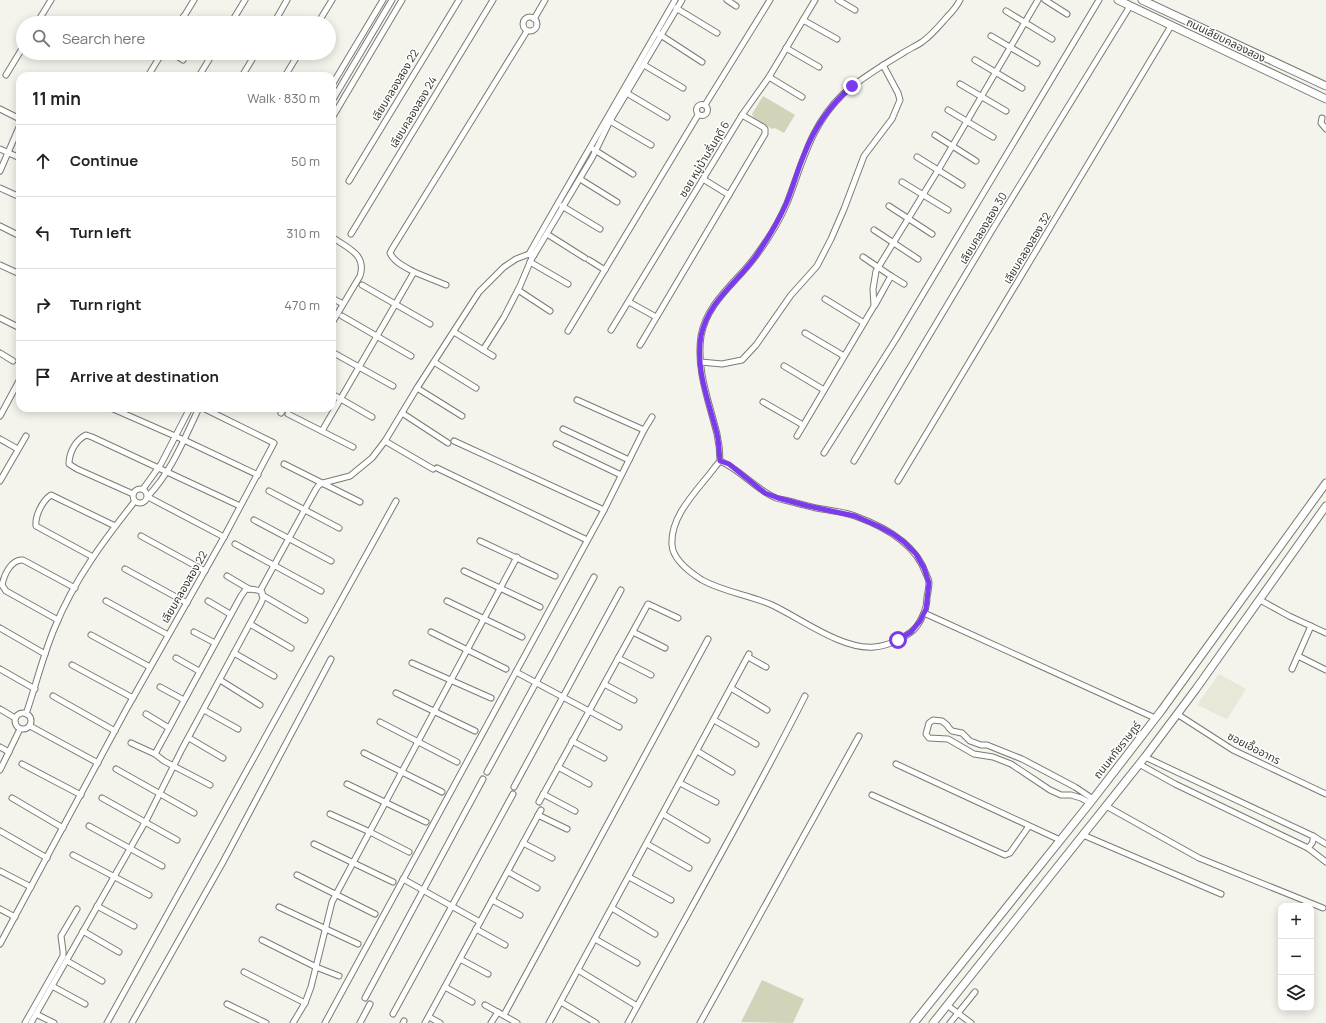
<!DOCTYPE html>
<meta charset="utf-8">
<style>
body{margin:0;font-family:Manrope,"Noto Sans Thai",sans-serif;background:#f6f6f6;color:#222}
.controls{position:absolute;right:12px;bottom:12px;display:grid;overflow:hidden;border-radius:8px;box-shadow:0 2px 10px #0003}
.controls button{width:36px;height:36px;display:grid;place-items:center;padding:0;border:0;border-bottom:1px solid #e0e0e0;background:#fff;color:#222;font:20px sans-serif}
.stop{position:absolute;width:12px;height:12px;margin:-9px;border:3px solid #7c3aed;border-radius:50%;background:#fff}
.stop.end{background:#7c3aed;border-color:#fff;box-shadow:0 1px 4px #0008}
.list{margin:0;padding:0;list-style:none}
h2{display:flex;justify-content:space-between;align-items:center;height:52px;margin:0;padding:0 16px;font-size:17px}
h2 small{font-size:13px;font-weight:400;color:#767676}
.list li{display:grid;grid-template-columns:26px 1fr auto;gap:12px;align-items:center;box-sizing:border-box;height:72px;padding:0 16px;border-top:1px solid #e0e0e0}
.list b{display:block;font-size:15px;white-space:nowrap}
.list em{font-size:13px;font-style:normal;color:#767676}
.icon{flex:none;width:22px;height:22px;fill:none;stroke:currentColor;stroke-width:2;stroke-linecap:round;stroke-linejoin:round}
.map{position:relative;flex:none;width:1326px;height:1023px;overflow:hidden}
.search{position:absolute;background:#fff;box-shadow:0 2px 10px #0003;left:16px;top:16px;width:320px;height:44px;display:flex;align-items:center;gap:10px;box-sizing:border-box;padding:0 14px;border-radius:22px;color:#767676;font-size:15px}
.panel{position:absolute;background:#fff;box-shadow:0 2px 10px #0003;left:16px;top:72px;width:320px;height:340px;border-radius:12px}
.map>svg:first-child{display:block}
</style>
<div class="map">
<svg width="1326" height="1023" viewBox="0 0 1326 1023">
<rect width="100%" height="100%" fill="#f4f4ec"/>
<path fill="#e8e8d8" d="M 1219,674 L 1246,689 L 1227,719 L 1197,705 Z"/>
<g fill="#d3d3ba">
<path d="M 763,96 L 795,115 L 784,133 L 775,128 L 772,129 L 753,117 L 752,114 Z"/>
<path d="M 762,980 L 804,999 L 793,1023 L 741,1022 Z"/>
</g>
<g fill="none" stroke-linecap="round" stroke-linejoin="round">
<defs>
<g id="street">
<path d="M 727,0 L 736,6"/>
<path d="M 838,0 L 855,10"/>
<path d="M 1045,0 L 1067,14"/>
<path d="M 676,8 L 717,33"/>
<path d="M 1006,11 L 1052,39"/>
<path d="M 183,17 L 193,23"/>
<circle cx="530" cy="24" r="7"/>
<path d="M 534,19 L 545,0"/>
<path d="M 803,20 L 837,39"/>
<path d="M 37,23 L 51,0"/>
<path d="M 180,23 L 194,0"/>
<path d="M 231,23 L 245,0"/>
<path d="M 274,23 L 287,0"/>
<path d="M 318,23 L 332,0"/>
<path d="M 659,34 L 702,62"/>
<path d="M 991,36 L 1037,63"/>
<path d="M 786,48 L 819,67"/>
<path d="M 172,53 L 183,60"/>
<path d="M 975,60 L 1022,88"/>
<path d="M 644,65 L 683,88"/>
<path d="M 6,75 L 23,47"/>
<path d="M 148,76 L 162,53"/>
<path d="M 199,76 L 213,53"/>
<path d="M 242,76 L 256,53"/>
<path d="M 285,76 L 299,53"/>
<path d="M 769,77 L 802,97"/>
<path d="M 960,84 L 1006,111"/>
<path d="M 332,85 L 383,0"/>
<path d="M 625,92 L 667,117"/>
<path d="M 332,101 L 392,0"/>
<circle cx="702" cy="110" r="5.5"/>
<path d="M 705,105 L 770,0"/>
<path d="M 0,109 L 20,119"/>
<path d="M 948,110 L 993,137"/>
<path d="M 332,118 L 402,0"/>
<path d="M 1322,118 L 1321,123 L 1326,129"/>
<path d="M 610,121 L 651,145"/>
<path d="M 935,135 L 976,161"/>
<path d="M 0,149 L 20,158"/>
<path d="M 593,149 L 633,174"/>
<path d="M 917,157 L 938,170 L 962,185"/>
<path d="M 0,171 L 20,125"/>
<path d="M 580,179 L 617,202"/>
<path d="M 703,179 L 729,195"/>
<path d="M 349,181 L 459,0"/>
<path d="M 902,182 L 948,210"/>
<path d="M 0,188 L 20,197"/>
<path d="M 562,206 L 600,229"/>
<path d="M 889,206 L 932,234"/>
<path d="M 0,226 L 20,236"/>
<path d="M 874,230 L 918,259"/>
<path d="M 351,234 L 493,0"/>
<path d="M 547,234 L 585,258"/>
<path d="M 332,237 C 347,248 367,254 360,276 L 332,323"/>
<path d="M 530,255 L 529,254 L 542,231 L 675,0"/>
<path d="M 863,257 L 891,276 L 875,305"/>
<path d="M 589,260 L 605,270"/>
<path d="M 530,262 L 568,284"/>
<path d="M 0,265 L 20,274"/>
<path d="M 414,272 L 446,285"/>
<path d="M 891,276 L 904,284"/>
<path d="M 362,285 L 430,324"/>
<path d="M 518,290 L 550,311"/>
<path d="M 332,298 L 343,304"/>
<path d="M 825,299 L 864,323"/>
<path d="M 629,302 L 656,317"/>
<path d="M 342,316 L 411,356"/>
<path d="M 0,318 L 20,328"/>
<path d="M 611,330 L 742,115 L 769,77 L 815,0"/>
<path d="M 568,331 L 698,115"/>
<path d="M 454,332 L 493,356"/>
<path d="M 805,333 L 844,356"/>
<path d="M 640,345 L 765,134 L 765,129 L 763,127 L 742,115"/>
<path d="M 483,350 L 504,317 L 520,286 L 531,260 L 592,158 L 610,121 L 682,0"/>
<path d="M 332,352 L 393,386"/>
<path d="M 0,353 L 13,361"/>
<path d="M 434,362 L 476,388"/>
<path d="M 701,362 L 722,364 L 742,360 L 756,345 L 791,295 L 817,266 L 831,239 L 844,209 L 864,156 L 892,119 L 900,100 L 898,93 L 883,65"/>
<path d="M 784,366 L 824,390"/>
<path d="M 417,388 L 462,416"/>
<path d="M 332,394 L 372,417"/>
<path d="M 577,400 L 644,430"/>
<path d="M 763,402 L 803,425"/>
<path d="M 111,408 L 184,440 L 258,475"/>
<path d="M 281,413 L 284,408"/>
<path d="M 402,413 L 448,443"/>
<path d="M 288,414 L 353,447"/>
<path d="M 0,416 L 20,379"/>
<path d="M 563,429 L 629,460"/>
<path d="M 322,431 L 414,272 C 405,267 394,262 390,253 L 392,249 L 527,31"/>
<path d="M 797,436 L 874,306 L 873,289 L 876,271 L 940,167 L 1038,0"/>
<path d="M 0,439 L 16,448"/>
<path d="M 385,441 L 433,469"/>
<path d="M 454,441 L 604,510"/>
<path d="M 556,444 L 621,475"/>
<path d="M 824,453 L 896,339 L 1099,0"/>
<path d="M 720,461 C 741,470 755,489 776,498 C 783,500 790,501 796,503 C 805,505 813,508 822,509 C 833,511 845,512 855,516 C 883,526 916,544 926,574 C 927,576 929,580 929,583 C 929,587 928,592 927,597 C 927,602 926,608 924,613 C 921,620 917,628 911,632 C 901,640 886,646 874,647 C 842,650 800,618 772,605 C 749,595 724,592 702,580 C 691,573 673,560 672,545 C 670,515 698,490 715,467 L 720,461 C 720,452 719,443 717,434 C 709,401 696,370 701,336 C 707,302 736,283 755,257 C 767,241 779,222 787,203 C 803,162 810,126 843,94 C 861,78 883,65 903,53 C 909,49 916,46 922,42 C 932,35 939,26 947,17 C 952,12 957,6 960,0"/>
<path d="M 854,461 L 991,232 L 1130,6"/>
<path d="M 284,464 L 360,502"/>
<path d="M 437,468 L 587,540"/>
<path d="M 0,481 L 26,436"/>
<path d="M 898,481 L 1171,26"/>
<circle cx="140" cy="496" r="7"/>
<path d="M 143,489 L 161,464 L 190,408"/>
<path d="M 269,491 L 339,528"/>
<path d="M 133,494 L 77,469 L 69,464 C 69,452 76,440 86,435 L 92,437 L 240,506"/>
<path d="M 148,496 C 172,471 184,439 199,408"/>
<path d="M 148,497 L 224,537"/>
<path d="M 254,520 L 331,561"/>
<path d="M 141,536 L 205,571"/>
<path d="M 480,541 L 555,576"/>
<path d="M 235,544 L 321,591"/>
<path d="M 93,557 L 36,526 C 35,516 42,501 51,495 L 115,526"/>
<path d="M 125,569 L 187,603"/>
<path d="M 464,571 L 540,607"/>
<path d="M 227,576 L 249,589"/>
<path d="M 260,591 L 316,489 L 319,485 L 323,483 L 350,476 L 372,458 L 385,441 L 417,388 L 479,292 L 504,267 L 516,259 L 529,254 L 534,255"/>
<path d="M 262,595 L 305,620"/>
<path d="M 1260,600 L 1289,616 L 1326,633"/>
<path d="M 106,601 L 168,635"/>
<path d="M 208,601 L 230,614"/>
<path d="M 447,601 L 522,637"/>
<path d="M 924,613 L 1155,718"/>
<path d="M 58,620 L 6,591 L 2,585 C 4,575 11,559 23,560 L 75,588"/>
<path d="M 250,624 L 291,648"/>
<path d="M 0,628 L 45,654"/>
<path d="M 194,632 L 215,643"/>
<path d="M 431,632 L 506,669"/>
<path d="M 633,632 L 665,648"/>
<path d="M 91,635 L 150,667"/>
<path d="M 234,653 L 274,676"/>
<path d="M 1298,656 L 1326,670"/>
<path d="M 748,657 L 766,667"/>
<path d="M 176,658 L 199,671"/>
<path d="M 618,658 L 651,675"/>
<path d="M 412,663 L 491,698"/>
<path d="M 72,665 L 133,698"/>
<path d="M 0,669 L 35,689"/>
<path d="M 1292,669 L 1311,626"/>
<path d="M 516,672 L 619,727"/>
<path d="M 220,680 L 260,705"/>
<path d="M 604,684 L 634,700"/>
<path d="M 160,687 L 184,700"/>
<path d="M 731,688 L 767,710"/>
<path d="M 396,693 L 475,731"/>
<path d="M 53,696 L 115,731"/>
<path d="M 0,709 L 15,718"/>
<path d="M 204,710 L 238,729"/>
<circle cx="23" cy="721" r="8"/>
<path d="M 26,714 C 36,685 43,655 55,627 C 74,580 104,540 135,501"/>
<path d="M 146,714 L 169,728"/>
<path d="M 1177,714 L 1233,750 L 1326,794"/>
<path d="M 714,720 L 756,744"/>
<path d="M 380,722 L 457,762"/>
<path d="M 30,726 L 98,763"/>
<path d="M 189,738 L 223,758"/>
<path d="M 572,741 L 604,758"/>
<path d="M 131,743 L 155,754 L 164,761 L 210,785"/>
<path d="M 0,747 L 9,752"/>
<path d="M 697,751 L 732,772"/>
<path d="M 364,753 L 442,792"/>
<path d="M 1145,757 L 1313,836 L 1326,844"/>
<path d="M 22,764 L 81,795"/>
<path d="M 896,764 L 1060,840"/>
<path d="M 1139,764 L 1175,784 L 1308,848 L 1326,862"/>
<path d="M 558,767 L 589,784"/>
<path d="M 116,769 L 194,813"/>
<path d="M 0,770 L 20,729"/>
<path d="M 487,772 L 594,577"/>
<path d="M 680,783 L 716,802"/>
<path d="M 347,784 L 426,822"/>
<path d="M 514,787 L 621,590"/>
<path d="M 543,794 L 575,811"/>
<path d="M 872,795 L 1005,855 L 1010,853 L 1029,826"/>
<path d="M 12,798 L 63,828"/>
<path d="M 102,798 L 177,840"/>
<path d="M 539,802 L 648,604 L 678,618"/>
<path d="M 1090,803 L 1081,798 L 1071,795 L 1061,795 L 1050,790 L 1011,764 L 993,757 L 974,754 L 948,739 L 929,738 L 926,734 L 929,723 L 933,720 L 942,721 L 947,725 L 949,728 L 952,731 L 962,733 L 970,741 L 981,745 L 987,745 L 1022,759 L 1075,787 L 1093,799"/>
<path d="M 1106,806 L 1199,858 L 1323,908"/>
<path d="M 330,814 L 370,832 L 409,852"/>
<path d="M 663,814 L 707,840"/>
<path d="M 538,815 L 567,829"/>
<path d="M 89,826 L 162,866"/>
<path d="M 0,831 L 47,858"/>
<path d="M 1083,835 L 1221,894"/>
<path d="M 523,843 L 552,858"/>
<path d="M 314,844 L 393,882"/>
<path d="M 647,844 L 689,868"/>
<path d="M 1308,848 C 1312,844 1314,842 1313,836"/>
<path d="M 73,855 L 149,895"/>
<path d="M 0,871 L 31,887"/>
<path d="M 508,872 L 537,888"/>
<path d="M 297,875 L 375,914"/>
<path d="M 629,877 L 671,900"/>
<path d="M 403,879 L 480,922"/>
<path d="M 492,900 L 520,915"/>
<path d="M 97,906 L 134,926"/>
<path d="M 279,907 L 358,944"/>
<path d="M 612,908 L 655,934"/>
<path d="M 0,909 L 15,917"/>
<path d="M 476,929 L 505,945"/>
<path d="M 83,931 L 119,952"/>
<path d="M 595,939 L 637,963"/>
<path d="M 262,940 L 316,967 L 339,976"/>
<path d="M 0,944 L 126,710 L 224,537 L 274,443 L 203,408"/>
<path d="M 460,959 L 488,974"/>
<path d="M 67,961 L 102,981"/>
<path d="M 578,970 L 637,1006"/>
<path d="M 244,972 L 305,1003"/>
<path d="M 52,986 L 85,1004"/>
<path d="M 445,987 L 472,1002"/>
<path d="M 365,998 L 483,779"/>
<path d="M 561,1002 L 596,1023"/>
<path d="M 227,1004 L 266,1023"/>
<path d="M 485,1005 L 517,1023"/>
<path d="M 947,1005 L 971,1023"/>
<path d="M 393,1014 L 513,794"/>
<path d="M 504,1015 L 708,639"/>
<path d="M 429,1017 L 440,1023"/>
<path d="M 25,1023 L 63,956 L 63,951 L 61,936 L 77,909"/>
<path d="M 31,1023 L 36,1014"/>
<path d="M 54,1023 L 36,1014 L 148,817 L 182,749 L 261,603 L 263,598 L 262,592 C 257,589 252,589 246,589 L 241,596 L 155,754"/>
<path d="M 107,1023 L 396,501"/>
<path d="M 132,1023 L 223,862 L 331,659"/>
<path d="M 293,1023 L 305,1003 L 311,987 L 332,902 L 517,557"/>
<path d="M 325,1023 L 604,510 L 644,430 L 652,417"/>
<path d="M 360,1023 L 370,1004"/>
<path d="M 403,1023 L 404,1021"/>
<path d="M 425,1023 L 541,810"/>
<path d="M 491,1023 L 498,1012"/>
<path d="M 549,1023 L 749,654"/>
<path d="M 628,1023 C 687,914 749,807 805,696"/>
<path d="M 700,1023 L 859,736"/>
<path d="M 950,1023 L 975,992"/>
</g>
<g id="secondary">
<path d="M 1118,0 L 1326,99"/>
<path d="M 1142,0 L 1326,86"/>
<path d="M 914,1023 L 1090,803 L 1161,711 L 1326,483"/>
<path d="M 933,1023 L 1145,757 L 1196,689 L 1326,506"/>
</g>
</defs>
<use href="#street" stroke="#7b7b74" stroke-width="7"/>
<use href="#secondary" stroke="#7b7b74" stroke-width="9"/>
<use href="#street" stroke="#fff" stroke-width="5"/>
<use href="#secondary" stroke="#fff" stroke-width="7"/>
</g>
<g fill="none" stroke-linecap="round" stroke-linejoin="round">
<path stroke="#7c3aed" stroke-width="5" d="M 852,86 C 830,105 814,128 804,155 C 797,171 793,188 786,204 C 778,222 767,240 756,256 C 737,283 708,301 701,336 C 695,369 709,402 717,434 C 719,442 719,452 720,461 L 729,464 L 765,493 L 778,498 L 808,506 L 855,516 L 878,526 L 893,534 L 904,542 L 916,554 L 924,568 L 929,583 L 926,609 L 920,621 L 911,632 L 898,640"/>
</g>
<g text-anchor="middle" stroke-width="3" stroke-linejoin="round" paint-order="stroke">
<g font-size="11" fill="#383835" stroke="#fffffe">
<text transform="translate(1226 40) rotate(26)" y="4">ถนนเลียบคลองสอง</text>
<text transform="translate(395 85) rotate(-59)" y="4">เลียบคลองสอง 22</text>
<text transform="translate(413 112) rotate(-59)" y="4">เลียบคลองสอง 24</text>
<text transform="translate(704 159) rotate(-59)" y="4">ซอย หมู่บ้านรื่นฤดี 6</text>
<text transform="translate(983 228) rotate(-59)" y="4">เลียบคลองสอง 30</text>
<text transform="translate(1027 248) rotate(-59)" y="4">เลียบคลองสอง 32</text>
<text transform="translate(184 587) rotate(-60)" y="4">เลียบคลองสอง 22</text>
<text transform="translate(1254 748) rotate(27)" y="4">ซอยเอื้ออาทร</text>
<text transform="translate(1117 750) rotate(-52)" y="4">ถนนหทัยราษฎร์</text>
</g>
</g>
</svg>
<div class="controls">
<button>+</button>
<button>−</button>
<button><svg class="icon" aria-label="layers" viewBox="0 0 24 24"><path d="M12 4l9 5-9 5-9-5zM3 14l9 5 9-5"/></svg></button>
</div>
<div class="stop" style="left:898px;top:640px"></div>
<div class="stop end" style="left:852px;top:86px"></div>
<div class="search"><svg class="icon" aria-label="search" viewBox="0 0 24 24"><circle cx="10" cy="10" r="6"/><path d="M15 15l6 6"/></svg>Search here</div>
<section class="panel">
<h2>11 min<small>Walk · 830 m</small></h2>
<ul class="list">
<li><svg class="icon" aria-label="ahead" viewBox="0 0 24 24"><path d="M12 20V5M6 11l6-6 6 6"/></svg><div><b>Continue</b></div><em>50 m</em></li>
<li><svg class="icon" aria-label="left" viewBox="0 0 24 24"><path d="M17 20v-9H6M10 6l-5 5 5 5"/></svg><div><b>Turn left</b></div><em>310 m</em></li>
<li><svg class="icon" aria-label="right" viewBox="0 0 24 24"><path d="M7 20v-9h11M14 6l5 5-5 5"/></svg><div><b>Turn right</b></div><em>470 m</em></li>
<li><svg class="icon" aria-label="arrive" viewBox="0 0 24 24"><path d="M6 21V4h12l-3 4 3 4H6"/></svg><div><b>Arrive at destination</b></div></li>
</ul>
</section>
</div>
